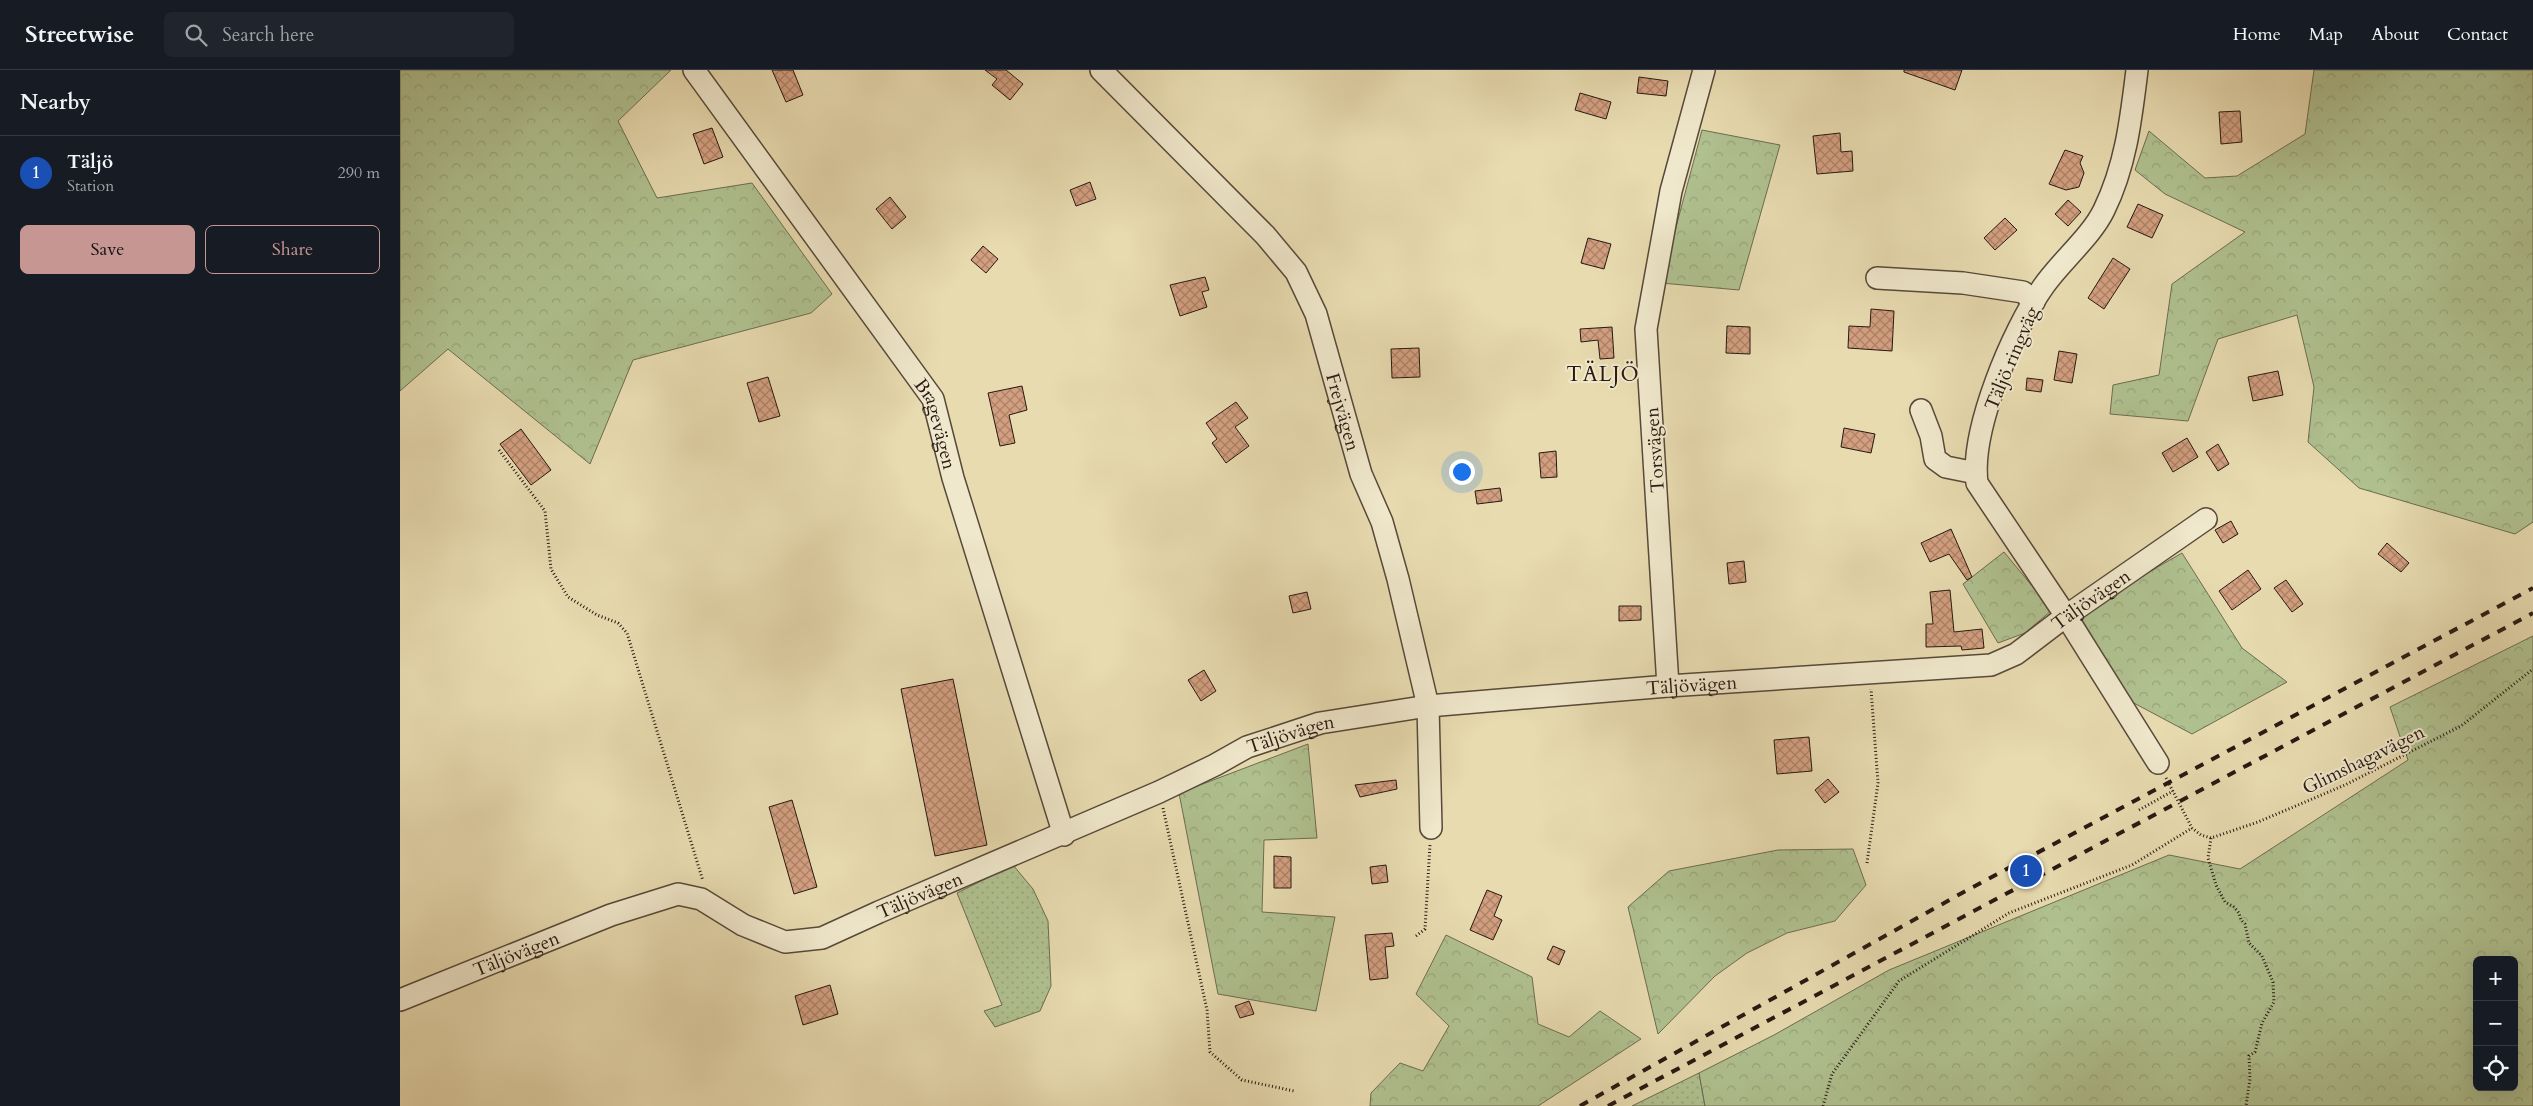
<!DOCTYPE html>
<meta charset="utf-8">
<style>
body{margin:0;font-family:Cardo,serif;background:#20242c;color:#f1f3f6}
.controls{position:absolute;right:15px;bottom:15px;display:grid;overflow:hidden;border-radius:8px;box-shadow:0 5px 20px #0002}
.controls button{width:45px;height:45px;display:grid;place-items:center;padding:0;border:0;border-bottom:1px solid #363941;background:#171b24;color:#f1f3f6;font:25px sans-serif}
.you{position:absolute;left:1061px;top:401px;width:18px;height:18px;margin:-12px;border:4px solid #fff;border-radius:50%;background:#1a73e8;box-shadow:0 0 0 8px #1a73e833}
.badge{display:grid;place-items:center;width:32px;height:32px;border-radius:50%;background:#c59692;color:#fff;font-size:16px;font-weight:700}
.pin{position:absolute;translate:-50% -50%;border:2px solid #fff;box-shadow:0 1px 5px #0006}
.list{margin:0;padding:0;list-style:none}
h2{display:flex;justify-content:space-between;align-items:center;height:65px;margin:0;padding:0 20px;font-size:21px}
h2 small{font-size:16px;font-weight:400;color:#9ea1a6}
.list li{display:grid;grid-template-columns:32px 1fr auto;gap:15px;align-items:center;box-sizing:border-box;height:75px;padding:0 20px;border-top:1px solid #363941}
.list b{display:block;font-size:19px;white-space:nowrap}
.list p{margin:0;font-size:16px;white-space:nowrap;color:#9ea1a6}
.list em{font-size:16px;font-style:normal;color:#9ea1a6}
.actions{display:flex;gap:10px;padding:15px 20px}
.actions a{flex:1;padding:11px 0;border:1px solid #c59692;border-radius:8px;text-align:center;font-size:18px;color:#c59692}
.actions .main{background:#c59692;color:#111}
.icon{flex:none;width:28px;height:28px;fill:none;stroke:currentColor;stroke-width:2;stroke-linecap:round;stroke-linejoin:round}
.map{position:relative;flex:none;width:2133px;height:1036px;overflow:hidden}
header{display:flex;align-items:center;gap:30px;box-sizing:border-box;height:70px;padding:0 25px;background:#171b24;border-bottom:1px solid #363941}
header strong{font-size:24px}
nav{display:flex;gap:28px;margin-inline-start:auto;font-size:18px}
.search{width:350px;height:45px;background:#20242c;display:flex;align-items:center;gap:12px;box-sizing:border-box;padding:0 18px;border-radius:8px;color:#9ea1a6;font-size:19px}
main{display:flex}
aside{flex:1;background:#171b24}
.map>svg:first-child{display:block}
</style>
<header>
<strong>Streetwise</strong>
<div class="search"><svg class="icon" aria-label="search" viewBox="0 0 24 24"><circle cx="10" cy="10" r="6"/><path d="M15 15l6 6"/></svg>Search here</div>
<nav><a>Home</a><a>Map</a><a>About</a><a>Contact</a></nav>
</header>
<main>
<aside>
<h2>Nearby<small></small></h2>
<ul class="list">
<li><span class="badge" style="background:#1a4fb4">1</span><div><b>Täljö</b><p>Station</p></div><em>290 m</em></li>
</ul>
<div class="actions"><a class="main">Save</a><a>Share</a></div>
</aside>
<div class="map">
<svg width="2133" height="1036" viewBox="0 0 2133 1036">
<defs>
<pattern id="grass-dots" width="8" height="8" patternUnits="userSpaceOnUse" patternTransform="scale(1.25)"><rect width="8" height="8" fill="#b0c190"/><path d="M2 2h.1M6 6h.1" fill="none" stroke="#97a57b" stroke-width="1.8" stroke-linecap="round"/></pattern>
<pattern id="forest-crowns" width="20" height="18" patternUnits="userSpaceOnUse" patternTransform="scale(1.25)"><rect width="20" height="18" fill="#b0c190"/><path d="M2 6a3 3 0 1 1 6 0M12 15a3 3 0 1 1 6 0" fill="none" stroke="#97a57b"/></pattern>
<pattern id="building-cross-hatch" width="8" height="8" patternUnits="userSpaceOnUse" patternTransform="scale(1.25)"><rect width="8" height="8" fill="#d39f80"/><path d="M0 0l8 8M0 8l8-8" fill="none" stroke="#ab8167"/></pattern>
</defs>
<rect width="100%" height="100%" fill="#e8dbb0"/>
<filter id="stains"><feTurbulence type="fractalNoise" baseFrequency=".004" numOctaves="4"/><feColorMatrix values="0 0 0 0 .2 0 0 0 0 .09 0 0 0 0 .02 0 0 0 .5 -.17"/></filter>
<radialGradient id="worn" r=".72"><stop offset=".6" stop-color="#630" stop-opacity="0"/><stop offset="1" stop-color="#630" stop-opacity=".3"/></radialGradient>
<g fill="url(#grass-dots)" stroke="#6c6c51">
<path d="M 613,795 L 633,819 L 648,851 L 651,916 L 640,941 L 595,957 L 584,941 L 602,935 L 557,823 Z"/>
<path d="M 1299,1003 L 1305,1036 L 1232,1036 Z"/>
</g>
<g fill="url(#forest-crowns)" stroke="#6c6c51" fill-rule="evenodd">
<path d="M 0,0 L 271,0 L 218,51 L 257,128 L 352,113 L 432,224 L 411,243 L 233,290 L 190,394 L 48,279 L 0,321 Z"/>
<path d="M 1914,0 L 2133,0 L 2133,452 L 2115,464 L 1959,418 L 1908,372 L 1914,317 L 1897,245 L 1818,269 L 1788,351 L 1710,344 L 1713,315 L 1759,305 L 1772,214 L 1845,162 L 1765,124 L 1735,100 L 1749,61 L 1805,108 L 1837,106 L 1905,64 Z"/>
<path d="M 1302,60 L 1380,75 L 1339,220 L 1261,213 Z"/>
<path d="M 1604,482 L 1652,540 L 1625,563 L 1598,573 L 1563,514 Z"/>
<path d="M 1782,483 L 1842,578 L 1887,612 L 1792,664 L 1732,632 L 1678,543 Z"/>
<path d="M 2133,566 L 2133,1036 L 1305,1036 L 1299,1003 L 1374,965 L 1489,900 L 1769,785 L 1840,799 L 2008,690 L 1990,637 ZM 2077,890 L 2114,890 L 2114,1017 L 2077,1017 Z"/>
<path d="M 908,674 L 917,768 L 864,770 L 862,842 L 935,847 L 916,941 L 818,924 L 779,723 Z"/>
<path d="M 1453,779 L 1466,815 L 1435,851 L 1387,863 L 1347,883 L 1315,906 L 1258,964 L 1228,837 L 1269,801 L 1378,780 Z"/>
<path d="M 1046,865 L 1132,907 L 1138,954 L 1169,967 L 1200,941 L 1241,969 L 1138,1036 L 970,1036 L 971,1023 L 1000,993 L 1023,1001 L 1049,956 L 1016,924 Z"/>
</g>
<g fill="url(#building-cross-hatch)" stroke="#271812">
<path d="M 372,0 L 393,0 L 403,25 L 386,32 Z"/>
<path d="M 585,0 L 606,0 L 623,14 L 610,30 L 592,15 L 597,9 Z"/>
<path d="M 1504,0 L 1562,0 L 1555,20 L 1504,2 Z"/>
<path d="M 1239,7 L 1268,11 L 1266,26 L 1237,23 Z"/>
<path d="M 1180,23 L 1211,32 L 1206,49 L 1175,40 Z"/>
<path d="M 1840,41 L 1842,72 L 1821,74 L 1819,42 Z"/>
<path d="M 312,58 L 323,87 L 304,94 L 293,64 Z"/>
<path d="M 1440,63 L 1441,82 L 1452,81 L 1453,101 L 1417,104 L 1413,66 Z"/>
<path d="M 1665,80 L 1683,86 L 1680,93 L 1684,103 L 1679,117 L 1666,120 L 1649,114 Z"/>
<path d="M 690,112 L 696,129 L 676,136 L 670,120 Z"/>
<path d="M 490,127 L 506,147 L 492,159 L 476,139 Z"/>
<path d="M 1668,130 L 1681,142 L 1668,156 L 1655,144 Z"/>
<path d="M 1738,134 L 1763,145 L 1752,168 L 1727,157 Z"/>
<path d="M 1605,148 L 1617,160 L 1595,180 L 1584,168 Z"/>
<path d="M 1188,168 L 1211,174 L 1204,199 L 1181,193 Z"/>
<path d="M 583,176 L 598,189 L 586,203 L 571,190 Z"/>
<path d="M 1713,188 L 1730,199 L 1704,239 L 1688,228 Z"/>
<path d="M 805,207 L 809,220 L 802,222 L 807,237 L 780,246 L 770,215 Z"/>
<path d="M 1471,239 L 1494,241 L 1492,281 L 1448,278 L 1449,256 L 1470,257 Z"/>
<path d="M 1327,256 L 1350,257 L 1350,284 L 1326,283 Z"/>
<path d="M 1212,257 L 1214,288 L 1200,289 L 1198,270 L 1181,272 L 1180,259 Z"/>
<path d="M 1019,278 L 1020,307 L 992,308 L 991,279 Z"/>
<path d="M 1659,281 L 1677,284 L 1672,313 L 1654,310 Z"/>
<path d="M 1878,301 L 1883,325 L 1853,331 L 1848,307 Z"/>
<path d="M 368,307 L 380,346 L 359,352 L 347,313 Z"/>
<path d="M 1627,308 L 1643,310 L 1641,322 L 1626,320 Z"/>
<path d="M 622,316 L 627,340 L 609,345 L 615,373 L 600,376 L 588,323 Z"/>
<path d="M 836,332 L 848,348 L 835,357 L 849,376 L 826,393 L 812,373 L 817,369 L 806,353 Z"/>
<path d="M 1444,358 L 1475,364 L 1471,383 L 1441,377 Z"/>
<path d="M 121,359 L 151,400 L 131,415 L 100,374 Z"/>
<path d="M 1787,368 L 1798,387 L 1773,402 L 1762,383 Z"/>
<path d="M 1818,374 L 1829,394 L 1818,401 L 1806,382 Z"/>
<path d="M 1156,381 L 1157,407 L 1141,408 L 1139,383 Z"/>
<path d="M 1100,418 L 1102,431 L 1077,434 L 1075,421 Z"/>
<path d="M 1831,451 L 1838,464 L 1823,473 L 1815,460 Z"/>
<path d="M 1551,459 L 1572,507 L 1567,510 L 1549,484 L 1530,492 L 1521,473 Z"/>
<path d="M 1987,473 L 2009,493 L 2001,502 L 1978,484 Z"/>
<path d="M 1344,491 L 1346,512 L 1329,514 L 1327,493 Z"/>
<path d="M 1848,500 L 1861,519 L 1832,540 L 1819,521 Z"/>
<path d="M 1886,510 L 1903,534 L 1892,542 L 1874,518 Z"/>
<path d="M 1550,520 L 1554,562 L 1582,559 L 1584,578 L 1562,580 L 1561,576 L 1526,577 L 1526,554 L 1533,554 L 1530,522 Z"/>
<path d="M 907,522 L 911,539 L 893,543 L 889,526 Z"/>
<path d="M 1219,536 L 1241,536 L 1241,550 L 1219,551 Z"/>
<path d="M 804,600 L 816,621 L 801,631 L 788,610 Z"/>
<path d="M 553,609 L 587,775 L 535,786 L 501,619 Z"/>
<path d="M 1409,667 L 1412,701 L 1377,704 L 1374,670 Z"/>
<path d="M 1428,709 L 1439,722 L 1425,733 L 1415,720 Z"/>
<path d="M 996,710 L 997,719 L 960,727 L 955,715 Z"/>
<path d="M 392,730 L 417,817 L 394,824 L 369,737 Z"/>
<path d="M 874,786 L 891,787 L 891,818 L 874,818 Z"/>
<path d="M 986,795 L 988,812 L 972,814 L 970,797 Z"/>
<path d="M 1087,820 L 1102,826 L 1094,846 L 1102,850 L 1093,870 L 1070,860 Z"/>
<path d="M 992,863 L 994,876 L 985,877 L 988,908 L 970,910 L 965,865 Z"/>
<path d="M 1153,876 L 1165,881 L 1159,895 L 1147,889 Z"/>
<path d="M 430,915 L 438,944 L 403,955 L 395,926 Z"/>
<path d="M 849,931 L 854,944 L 840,948 L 835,936 Z"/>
</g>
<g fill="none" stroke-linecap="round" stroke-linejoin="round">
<defs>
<g id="minor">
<path id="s1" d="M 294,0 L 533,329 L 553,408 L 664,765"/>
<path id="s2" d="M 701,0 L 865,165 L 896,202 L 916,244 L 961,404 L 982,452 L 998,509 L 1028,636 L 1031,758"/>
<path d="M 1737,0 C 1731,49 1726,95 1704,140 C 1691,167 1660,192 1643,217 C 1612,261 1570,361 1577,413 L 1666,546 L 1758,693"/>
<path d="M 1477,208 L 1563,213 L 1623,222 L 1634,232"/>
<path d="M 1521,340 L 1531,366 L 1535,389 L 1546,397 L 1576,403"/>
<path d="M 1268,616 L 1246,259 L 1271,121 L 1304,0"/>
<path id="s3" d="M 0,930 L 211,845 L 278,824 L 301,829 L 343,855 L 385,872 L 422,868 L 479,842 L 759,722 L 815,695 L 847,677 L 920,653 L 1028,636 L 1268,616 L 1591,595 L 1616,584 L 1666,546 L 1806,449"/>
</g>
</defs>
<use href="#minor" stroke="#57493a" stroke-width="24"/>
<g stroke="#271812" stroke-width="3" stroke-dasharray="1 2.5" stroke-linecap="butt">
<path d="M 99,380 L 145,441 L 151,499 L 168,527 L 197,545 L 218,553 L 227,563 L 303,811"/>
<path d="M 1766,708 L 1792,758 L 1801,765 L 1811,768 L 1858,752 L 1945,715 L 2061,656 L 2133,599"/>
<path d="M 763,738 L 807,940 L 810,982 L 842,1010 L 894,1021"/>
<path d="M 1739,740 L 1773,721"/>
<path d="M 1811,768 L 1808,788 L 1816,815 L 1825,832 L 1834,837 L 1839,843 L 1841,850 L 1845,854 L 1849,873 L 1862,886 L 1873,912 L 1874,932 L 1862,953 L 1855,982 L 1849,986 L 1850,1009 L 1846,1036"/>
<path d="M 1467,793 L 1478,713 L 1471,619"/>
<path d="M 1016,866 L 1025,859 L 1030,774"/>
<path d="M 1423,1036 L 1432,1004 L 1499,911 L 1609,843 L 1732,795 L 1792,758"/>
</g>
<use href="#minor" stroke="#f0e8cc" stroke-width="21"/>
<g stroke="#271812" stroke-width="4" stroke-dasharray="9 9" stroke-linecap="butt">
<path d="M 1180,1036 L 1562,823 L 2133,518"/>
<path d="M 1208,1036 L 2133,543"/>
</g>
</g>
<g text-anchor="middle" stroke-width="4" stroke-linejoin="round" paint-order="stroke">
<g font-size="19" fill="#271812" stroke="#f0e8cc">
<text transform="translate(1611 288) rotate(-67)" y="7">Täljö ringväg</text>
<text dy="7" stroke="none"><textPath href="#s2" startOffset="429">Frejvägen</textPath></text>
<text dy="7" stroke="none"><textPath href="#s1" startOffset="431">Bragevägen</textPath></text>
<text transform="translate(1254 380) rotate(-94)" y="7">Torsvägen</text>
<text dy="7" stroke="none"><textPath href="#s3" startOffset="1790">Täljövägen</textPath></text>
<text dy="7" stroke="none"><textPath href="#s3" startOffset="1370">Täljövägen</textPath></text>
<text dy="7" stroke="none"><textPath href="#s3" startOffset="965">Täljövägen</textPath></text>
<text transform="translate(1963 689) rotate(-26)" y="7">Glimshagavägen</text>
<text dy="7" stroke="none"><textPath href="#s3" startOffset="560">Täljövägen</textPath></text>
<text dy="7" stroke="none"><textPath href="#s3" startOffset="125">Täljövägen</textPath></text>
</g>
<g font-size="21" letter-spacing="1" fill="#271812" stroke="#f0e8cc">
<text x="1203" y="311">TÄLJÖ</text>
</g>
</g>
<rect width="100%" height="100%" filter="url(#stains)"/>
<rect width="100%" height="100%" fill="url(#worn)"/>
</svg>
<div class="controls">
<button>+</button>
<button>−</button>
<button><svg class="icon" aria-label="locate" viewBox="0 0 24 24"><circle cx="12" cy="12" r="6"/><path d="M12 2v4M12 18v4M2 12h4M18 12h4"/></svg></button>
</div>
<div class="you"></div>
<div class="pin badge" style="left:1626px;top:801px;background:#1a4fb4">1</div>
</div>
</main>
